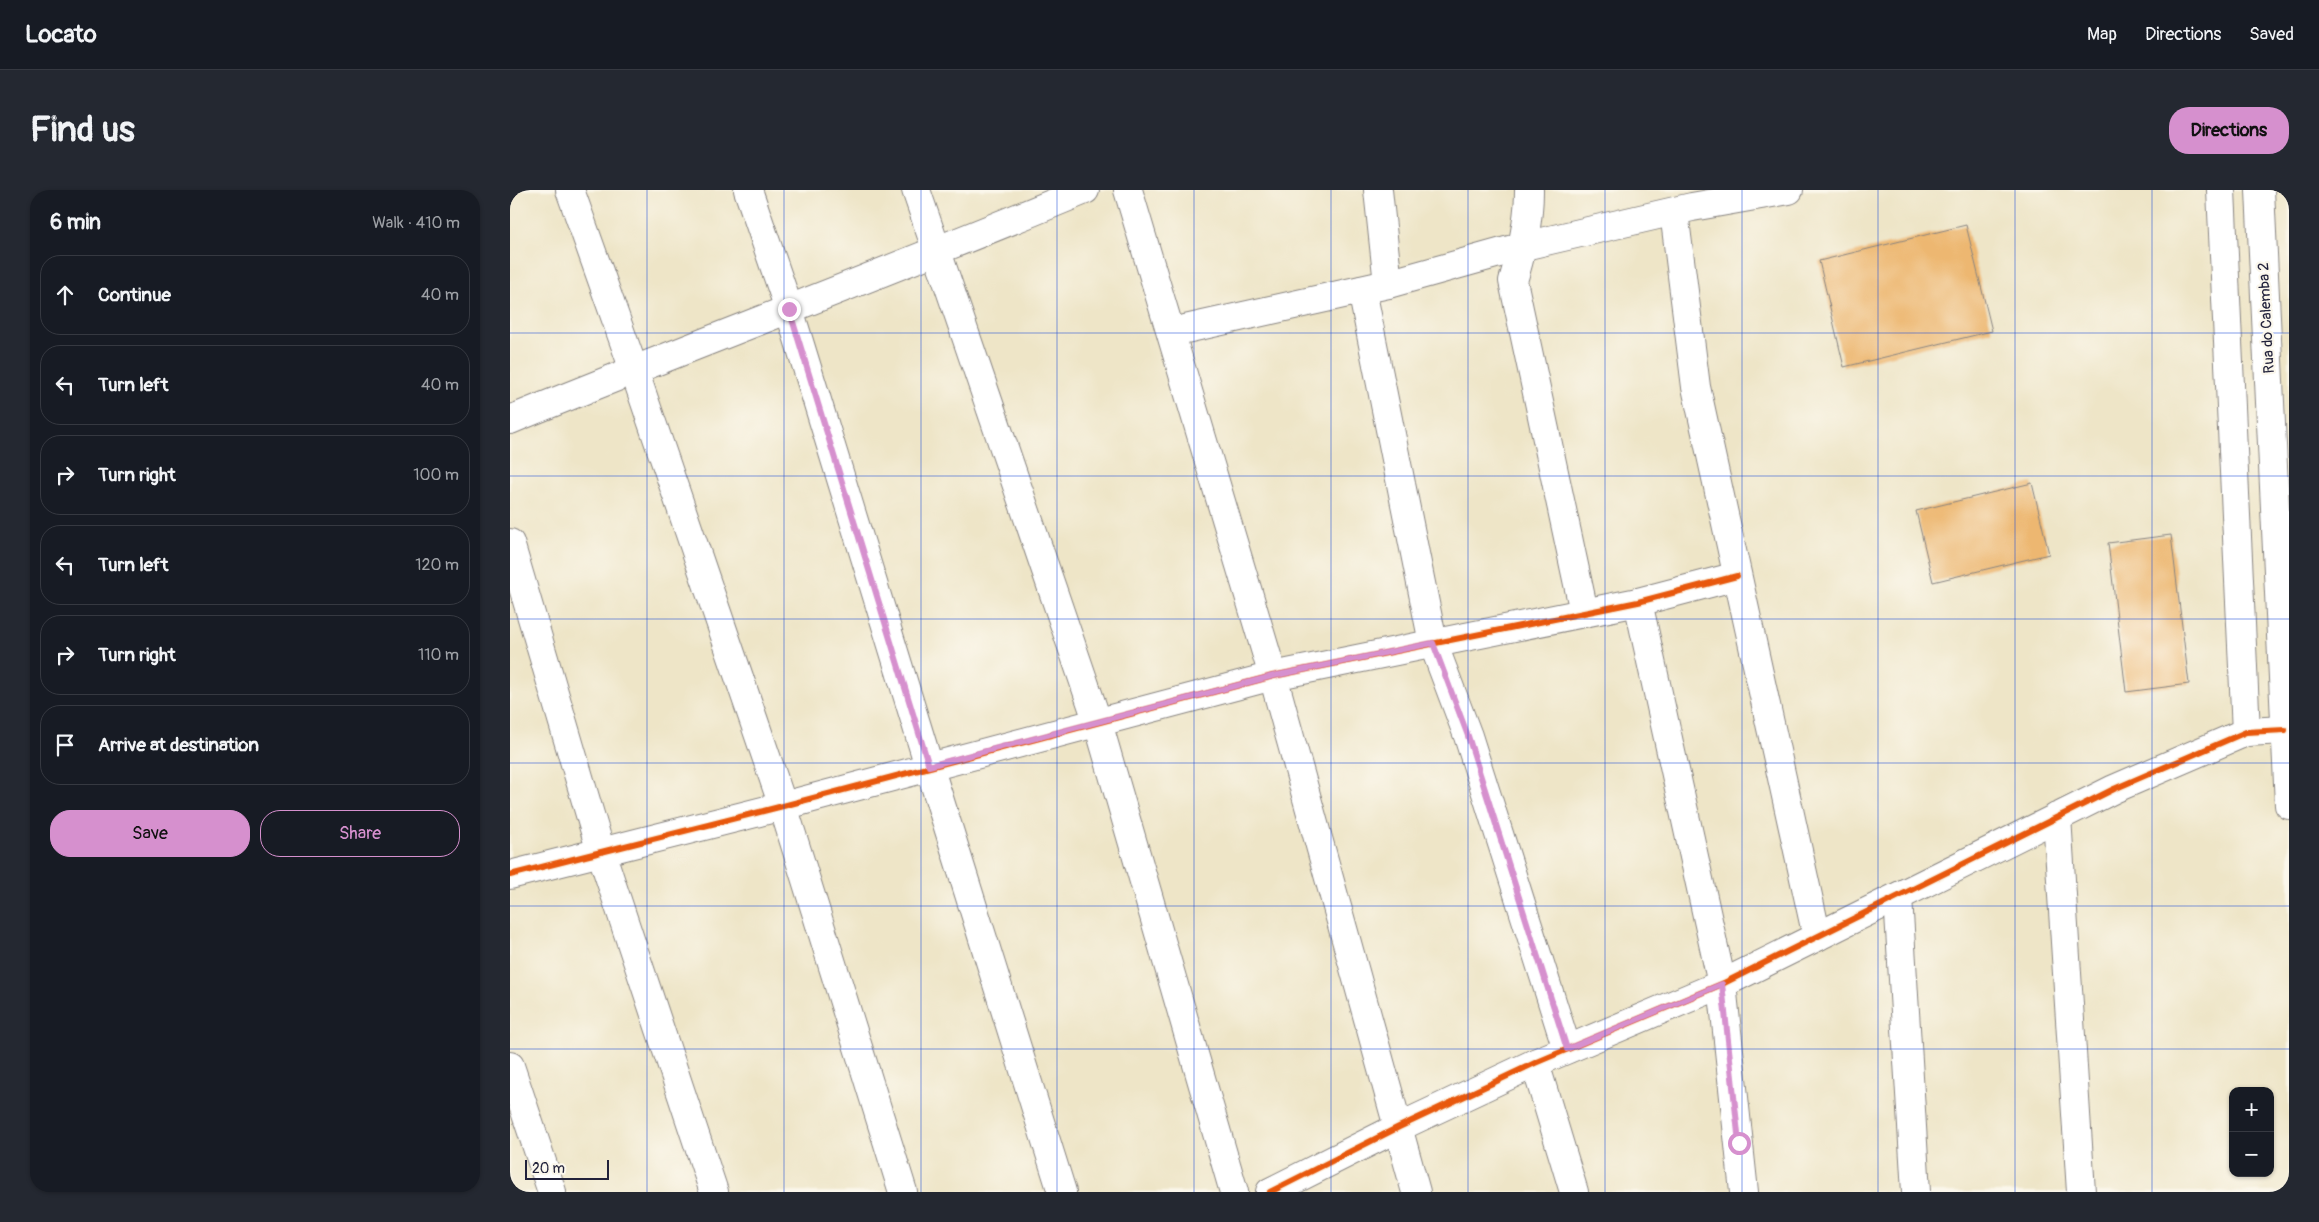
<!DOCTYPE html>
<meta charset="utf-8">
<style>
body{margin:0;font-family:Pangolin,sans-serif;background:#242831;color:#f1f3f6}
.controls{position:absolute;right:15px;bottom:15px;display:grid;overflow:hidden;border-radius:10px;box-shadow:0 1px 4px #0004}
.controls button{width:45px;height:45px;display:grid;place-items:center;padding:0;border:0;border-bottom:1px solid #363941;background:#171b24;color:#f1f3f6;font:25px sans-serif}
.scale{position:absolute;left:15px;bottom:12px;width:84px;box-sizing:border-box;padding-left:5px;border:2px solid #22223b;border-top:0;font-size:14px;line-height:18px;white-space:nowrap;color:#22223b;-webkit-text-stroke:4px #fbf7ec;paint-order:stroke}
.stop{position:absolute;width:15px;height:15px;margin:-11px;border:4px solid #d690ce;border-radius:50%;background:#fff}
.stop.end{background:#d690ce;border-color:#fff;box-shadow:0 1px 5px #0008}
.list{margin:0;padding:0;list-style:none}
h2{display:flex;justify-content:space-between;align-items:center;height:65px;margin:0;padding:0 20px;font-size:21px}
h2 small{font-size:16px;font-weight:400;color:#9ea1a6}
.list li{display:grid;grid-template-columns:32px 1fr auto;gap:15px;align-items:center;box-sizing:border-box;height:80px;margin:0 10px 10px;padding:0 10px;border:1px solid #363941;border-radius:20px}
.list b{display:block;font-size:19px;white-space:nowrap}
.list em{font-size:16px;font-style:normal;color:#9ea1a6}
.actions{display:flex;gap:10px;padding:15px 20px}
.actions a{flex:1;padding:11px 0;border:1px solid #d690ce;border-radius:20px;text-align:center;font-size:18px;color:#d690ce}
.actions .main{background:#d690ce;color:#111}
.icon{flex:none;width:28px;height:28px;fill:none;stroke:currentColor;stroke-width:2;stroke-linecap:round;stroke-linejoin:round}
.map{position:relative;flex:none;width:1779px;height:1002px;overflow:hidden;border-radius:20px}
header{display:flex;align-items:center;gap:30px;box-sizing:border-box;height:70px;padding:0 25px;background:#171b24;border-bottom:1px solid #363941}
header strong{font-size:24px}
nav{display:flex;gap:28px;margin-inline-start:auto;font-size:18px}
.intro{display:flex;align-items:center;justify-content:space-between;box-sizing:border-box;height:120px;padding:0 30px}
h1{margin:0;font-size:35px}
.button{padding:12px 22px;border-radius:20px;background:#d690ce;color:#111;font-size:18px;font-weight:700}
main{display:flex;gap:30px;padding:0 30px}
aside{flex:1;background:#171b24;border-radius:20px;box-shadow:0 1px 4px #0004}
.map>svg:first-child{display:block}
</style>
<header>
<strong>Locato</strong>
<nav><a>Map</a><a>Directions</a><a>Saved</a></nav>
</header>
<div class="intro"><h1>Find us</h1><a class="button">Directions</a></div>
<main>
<aside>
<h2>6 min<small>Walk · 410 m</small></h2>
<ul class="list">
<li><svg class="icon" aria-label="ahead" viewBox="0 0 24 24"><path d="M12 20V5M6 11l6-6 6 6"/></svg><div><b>Continue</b></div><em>40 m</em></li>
<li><svg class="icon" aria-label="left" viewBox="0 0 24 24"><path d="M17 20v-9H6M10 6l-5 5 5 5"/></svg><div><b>Turn left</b></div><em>40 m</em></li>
<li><svg class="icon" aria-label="right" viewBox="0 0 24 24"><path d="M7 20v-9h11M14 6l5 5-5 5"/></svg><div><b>Turn right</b></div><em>100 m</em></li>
<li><svg class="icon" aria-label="left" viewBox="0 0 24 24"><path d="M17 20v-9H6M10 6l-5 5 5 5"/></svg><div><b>Turn left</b></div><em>120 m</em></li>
<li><svg class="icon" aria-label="right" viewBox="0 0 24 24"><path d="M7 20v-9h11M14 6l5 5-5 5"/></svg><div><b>Turn right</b></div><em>110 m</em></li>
<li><svg class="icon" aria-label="arrive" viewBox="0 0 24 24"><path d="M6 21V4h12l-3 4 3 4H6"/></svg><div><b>Arrive at destination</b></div></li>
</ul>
<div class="actions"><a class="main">Save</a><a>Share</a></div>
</aside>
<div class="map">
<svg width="1779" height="1002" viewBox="0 0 1779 1002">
<rect width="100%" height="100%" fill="#fbf7ec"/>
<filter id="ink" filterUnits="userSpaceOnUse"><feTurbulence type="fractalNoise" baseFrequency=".02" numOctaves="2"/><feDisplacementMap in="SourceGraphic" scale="10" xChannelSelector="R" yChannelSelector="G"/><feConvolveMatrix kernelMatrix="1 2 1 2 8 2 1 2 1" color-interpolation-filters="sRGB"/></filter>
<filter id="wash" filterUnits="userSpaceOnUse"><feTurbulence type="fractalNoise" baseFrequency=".0096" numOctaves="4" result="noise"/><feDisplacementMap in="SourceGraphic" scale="20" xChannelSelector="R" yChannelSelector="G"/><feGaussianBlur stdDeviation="1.12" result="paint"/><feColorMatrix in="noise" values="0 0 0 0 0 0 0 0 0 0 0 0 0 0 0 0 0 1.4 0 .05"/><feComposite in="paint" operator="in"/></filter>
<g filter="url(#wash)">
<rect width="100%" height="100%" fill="#eee5c7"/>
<g id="blocks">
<g fill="#edb771">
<path d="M 1456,35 L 1482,141 L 1334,177 L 1309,71 Z"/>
<path d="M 1522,293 L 1539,364 L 1423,392 L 1406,321 Z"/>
<path d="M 1661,345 L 1679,494 L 1616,502 L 1598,353 Z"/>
</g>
</g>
</g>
<g filter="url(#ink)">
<use href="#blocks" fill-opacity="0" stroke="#888481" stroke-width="1"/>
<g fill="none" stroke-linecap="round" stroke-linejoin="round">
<defs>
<g id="minor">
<path d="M 60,0 L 124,180 L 273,616 L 393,1002"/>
<path d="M 238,0 L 279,119 L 419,576 L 552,1002"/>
<path d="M 406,0 L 588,533 L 724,1002"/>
<path d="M 618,0 L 763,486 L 906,1002"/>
<path d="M 868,0 L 878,94"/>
<path d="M 1019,0 C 1019,32 1012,61 1003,91 L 1074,422"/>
<path d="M 1711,0 L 1736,542"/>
<path d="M 1164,22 L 1186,197 L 1307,747"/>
<path d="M 852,100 L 923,453 L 958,546 L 1057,859"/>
<path d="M 662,142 L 878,94 L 1014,56 L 1182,17 L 1279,0"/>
<path d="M 0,230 C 191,152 384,80 575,0"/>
<path d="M 0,353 L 91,662 L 204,1002"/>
<path d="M 1128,412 L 1212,794 L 1234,1002"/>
<path d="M 1547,627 L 1571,1002"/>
<path d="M 0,685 L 273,616 L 763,486 L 1128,412 L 1227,386"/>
<path d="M 1388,707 L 1406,1002"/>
<path d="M 1025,873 L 1064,1002"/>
<path d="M 0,876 L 42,1002"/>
<path d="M 760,1002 L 889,937 L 1025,873 L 1212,794 L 1604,599 L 1736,542 L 1775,540"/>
</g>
<path id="major" d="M 1750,0 L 1779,615"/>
</defs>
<use href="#minor" stroke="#888481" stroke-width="30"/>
<use href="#major" stroke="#888481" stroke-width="30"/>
<use href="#minor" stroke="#fff" stroke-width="28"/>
<use href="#major" stroke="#fff" stroke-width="28"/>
<defs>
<g id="cycleway">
<path d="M 0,685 L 273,616 L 763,486 L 1128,412 L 1227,386"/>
<path d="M 760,1002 L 889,937 L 1025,873 L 1212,794 L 1604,599 L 1736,542 L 1775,540"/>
</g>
</defs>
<use href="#cycleway" stroke="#fbf7ec" stroke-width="9"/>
<use href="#cycleway" stroke="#e8590c" stroke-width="6"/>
</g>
</g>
<g fill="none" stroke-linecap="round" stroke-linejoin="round" filter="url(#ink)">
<path stroke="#d690ce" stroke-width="6" d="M 279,119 L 419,576 L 763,486 L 923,453 L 958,546 L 1057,859 L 1212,794 L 1229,953"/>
</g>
<path fill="none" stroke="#1d4ed8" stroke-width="1" stroke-opacity="0.55" d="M 137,0 L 137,1002M 274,0 L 274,1002M 411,0 L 411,1002M 547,0 L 547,1002M 684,0 L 684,1002M 821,0 L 821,1002M 958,0 L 958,1002M 1095,0 L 1095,1002M 1232,0 L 1232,1002M 1368,0 L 1368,1002M 1505,0 L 1505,1002M 1642,0 L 1642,1002M 0,143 L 1779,143M 0,286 L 1779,286M 0,429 L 1779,429M 0,573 L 1779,573M 0,716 L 1779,716M 0,859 L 1779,859"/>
<g text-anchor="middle" stroke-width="4.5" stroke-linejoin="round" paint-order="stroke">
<g font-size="15" fill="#22223b" stroke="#fbf7ec">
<text transform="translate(1756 128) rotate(-93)" y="5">Rua do Calemba 2</text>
</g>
</g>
</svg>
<div class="controls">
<button>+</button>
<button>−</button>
</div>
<div class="scale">20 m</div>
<div class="stop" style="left:1229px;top:953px"></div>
<div class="stop end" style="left:279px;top:119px"></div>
</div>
</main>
